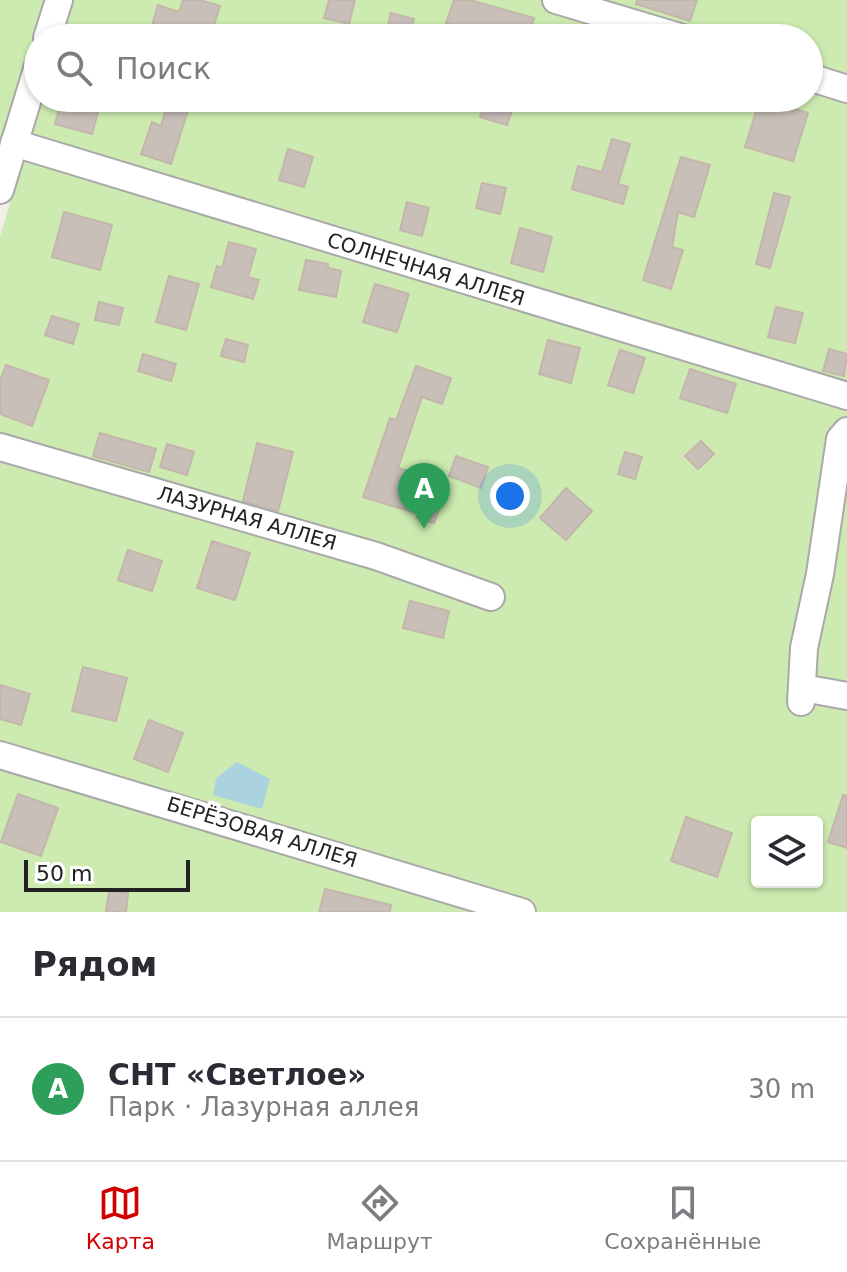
<!DOCTYPE html>
<html lang="ru">
<meta charset="utf-8">
<style>
body{margin:0;font-family:"DejaVu Sans",sans-serif;background:#f7f7f7;color:#2b2b33}
.controls{position:absolute;right:24px;bottom:24px;display:grid;overflow:hidden;border-radius:8px;box-shadow:0 2px 6px #0004}
.controls button{width:72px;height:72px;display:grid;place-items:center;padding:0;border:0;border-bottom:2px solid #e1e1e2;background:#fff;color:#2b2b33;font:40px sans-serif}
.scale{position:absolute;left:24px;bottom:20px;width:166px;box-sizing:border-box;padding-left:8px;border:4px solid #222;border-top:0;font-size:22px;line-height:28px;white-space:nowrap;color:#222;-webkit-text-stroke:6px #fff;paint-order:stroke}
.you{position:absolute;left:510px;top:496px;width:28px;height:28px;margin:-20px;border:6px solid #fff;border-radius:50%;background:#1a73e8;box-shadow:0 0 0 12px #1a73e833}
.badge{display:grid;place-items:center;width:52px;height:52px;border-radius:50%;background:#d40000;color:#fff;font-size:26px;font-weight:700}
.pin{position:absolute;translate:-50% -66px;filter:drop-shadow(0 2px 4px #0008)}
.pin::after{content:'';position:absolute;top:42px;width:28px;height:24px;background:inherit;clip-path:polygon(0 0,100% 0,50% 100%)}
.list{margin:0;padding:0;list-style:none}
h2{display:flex;justify-content:space-between;align-items:center;height:104px;margin:0;padding:0 32px;font-size:34px}
h2 small{font-size:26px;font-weight:400;color:#7c7c81}
.list li{display:grid;grid-template-columns:52px 1fr auto;gap:24px;align-items:center;box-sizing:border-box;height:144px;padding:0 32px;border-top:2px solid #e1e1e2}
.list b{display:block;font-size:30px;white-space:nowrap}
.list p{margin:0;font-size:26px;white-space:nowrap;color:#7c7c81}
.list em{font-size:26px;font-style:normal;color:#7c7c81}
.icon{flex:none;width:44px;height:44px;fill:none;stroke:currentColor;stroke-width:2;stroke-linecap:round;stroke-linejoin:round}
.map{position:relative;flex:none;width:847px;height:912px;overflow:hidden}
.search{position:absolute;background:#fff;box-shadow:0 2px 6px #0004;left:24px;right:24px;top:24px;height:88px;display:flex;align-items:center;gap:20px;box-sizing:border-box;padding:0 28px;border-radius:44px;color:#7c7c81;font-size:30px}
.sheet{height:248px;background:#fff}
nav{display:flex;justify-content:space-around;align-items:center;box-sizing:border-box;height:112px;border-top:2px solid #e1e1e2;background:#fff;font-size:22px;color:#7c7c81}
nav a{display:grid;justify-items:center;gap:4px}
nav .on{color:#d40000}
.map>svg:first-child{display:block}
</style>
<div class="map">
<svg width="847" height="912" viewBox="0 0 847 912">
<rect width="100%" height="100%" fill="#f2efe9"/>
<g fill="#cdebb0" fill-rule="evenodd">
<path d="M 0,0 L 49,0 L 0,163 Z"/>
<path d="M 71,0 L 847,0 L 847,912 L 0,912 L 0,236 L 42,98 L 809,98 L 809,38 L 60,38 ZM 757,822 L 817,822 L 817,882 L 757,882 Z"/>
</g>
<path fill="#aad3df" d="M 237,762 L 270,779 L 262,809 L 213,795 L 216,778 Z"/>
<g fill="#c7bfb8" stroke="#c4b6ab" stroke-width="2">
<path d="M 183,0 L 200,0 L 220,6 L 210,38 L 195,38 L 169,29 L 167,34 L 151,29 L 158,5 L 179,12 Z"/>
<path d="M 329,0 L 355,0 L 349,24 L 324,18 Z"/>
<path d="M 454,0 L 470,0 L 534,18 L 528,38 L 491,38 L 446,23 Z"/>
<path d="M 637,0 L 697,0 L 690,21 L 636,4 Z"/>
<path d="M 391,13 L 414,19 L 409,38 L 385,38 Z"/>
<path d="M 62,98 L 102,98 L 92,134 L 55,124 Z"/>
<path d="M 169,98 L 192,98 L 171,164 L 141,154 L 152,122 L 161,126 Z"/>
<path d="M 486,98 L 516,98 L 507,125 L 480,117 Z"/>
<path d="M 760,98 L 808,113 L 793,161 L 745,147 Z"/>
<path d="M 612,139 L 630,144 L 618,184 L 628,187 L 623,204 L 572,189 L 578,166 L 602,172 Z"/>
<path d="M 288,149 L 313,157 L 304,187 L 279,180 Z"/>
<path d="M 681,157 L 710,165 L 694,217 L 678,212 L 672,247 L 683,250 L 671,289 L 643,280 Z"/>
<path d="M 482,183 L 506,188 L 500,214 L 476,208 Z"/>
<path d="M 774,193 L 790,197 L 770,268 L 756,264 Z"/>
<path d="M 407,202 L 429,208 L 422,236 L 400,230 Z"/>
<path d="M 64,212 L 112,225 L 100,270 L 52,257 Z"/>
<path d="M 520,228 L 552,237 L 543,272 L 511,263 Z"/>
<path d="M 229,242 L 256,249 L 248,277 L 259,280 L 253,299 L 211,287 L 217,266 L 222,268 Z"/>
<path d="M 306,260 L 328,264 L 328,268 L 341,271 L 336,297 L 299,290 Z"/>
<path d="M 169,276 L 199,284 L 186,330 L 156,322 Z"/>
<path d="M 375,284 L 409,294 L 397,332 L 363,322 Z"/>
<path d="M 99,302 L 123,308 L 119,325 L 95,320 Z"/>
<path d="M 776,307 L 803,313 L 795,343 L 768,337 Z"/>
<path d="M 52,316 L 79,324 L 73,344 L 45,335 Z"/>
<path d="M 226,339 L 248,345 L 244,362 L 221,356 Z"/>
<path d="M 548,340 L 580,348 L 571,383 L 539,374 Z"/>
<path d="M 829,349 L 847,354 L 844,376 L 823,371 Z"/>
<path d="M 620,350 L 645,358 L 633,393 L 608,385 Z"/>
<path d="M 143,354 L 176,364 L 171,381 L 138,371 Z"/>
<path d="M 6,365 L 49,380 L 32,426 L 0,414 L 0,381 Z"/>
<path d="M 416,366 L 451,378 L 442,404 L 422,397 L 398,468 L 411,472 L 407,486 L 443,498 L 434,523 L 417,518 L 419,514 L 363,497 L 390,418 L 396,420 Z"/>
<path d="M 690,369 L 736,384 L 727,413 L 680,398 Z"/>
<path d="M 100,433 L 156,449 L 149,472 L 93,456 Z"/>
<path d="M 701,441 L 714,454 L 698,469 L 685,456 Z"/>
<path d="M 257,443 L 293,452 L 278,511 L 243,501 Z"/>
<path d="M 167,444 L 194,452 L 187,475 L 160,467 Z"/>
<path d="M 625,452 L 642,457 L 635,479 L 618,474 Z"/>
<path d="M 456,456 L 488,467 L 481,488 L 449,476 Z"/>
<path d="M 566,488 L 592,511 L 566,540 L 540,518 Z"/>
<path d="M 212,541 L 250,553 L 235,600 L 197,588 Z"/>
<path d="M 128,550 L 162,561 L 152,591 L 118,580 Z"/>
<path d="M 410,601 L 449,611 L 443,638 L 403,628 Z"/>
<path d="M 83,667 L 127,678 L 116,721 L 72,711 Z"/>
<path d="M 0,685 L 30,694 L 21,725 L 0,719 Z"/>
<path d="M 149,720 L 183,733 L 168,772 L 134,759 Z"/>
<path d="M 18,794 L 58,808 L 41,856 L 1,842 Z"/>
<path d="M 843,795 L 847,796 L 847,848 L 828,842 Z"/>
<path d="M 686,817 L 732,833 L 717,877 L 671,861 Z"/>
<path d="M 325,889 L 391,905 L 390,912 L 319,912 Z"/>
<path d="M 109,891 L 128,893 L 126,912 L 106,912 Z"/>
</g>
<g fill="none" stroke-linecap="round" stroke-linejoin="round">
<defs>
<g id="minor">
<path d="M 556,0 L 683,38"/>
<path d="M 47,38 L 59,0"/>
<path d="M 809,77 L 847,89"/>
<path d="M 14,143 L 847,396"/>
<path d="M 0,190 L 38,66"/>
<path d="M 0,447 L 376,556 L 491,597"/>
<path d="M 803,688 L 847,696"/>
<path d="M 801,702 L 804,648 L 820,574 L 840,439 L 847,431"/>
<path d="M 0,755 L 522,912"/>
</g>
</defs>
<use href="#minor" stroke="#a9a9a9" stroke-width="30"/>
<use href="#minor" stroke="#fff" stroke-width="26"/>
</g>
<g text-anchor="middle" stroke-width="8" stroke-linejoin="round" paint-order="stroke">
<g font-size="20" fill="#222" stroke="#fff">
<text transform="translate(426 269) rotate(17)" y="7">СОЛНЕЧНАЯ АЛЛЕЯ</text>
<text transform="translate(247 518) rotate(16)" y="7">ЛАЗУРНАЯ АЛЛЕЯ</text>
<text transform="translate(262 832) rotate(17)" y="7">БЕРЁЗОВАЯ АЛЛЕЯ</text>
</g>
</g>
</svg>
<div class="controls">
<button><svg class="icon" aria-label="layers" viewBox="0 0 24 24"><path d="M12 4l9 5-9 5-9-5zM3 14l9 5 9-5"/></svg></button>
</div>
<div class="scale">50 m</div>
<div class="you"></div>
<div class="pin badge" style="left:424px;top:529px;background:#2e9e5b">A</div>
<div class="search"><svg class="icon" aria-label="search" viewBox="0 0 24 24"><circle cx="10" cy="10" r="6"/><path d="M15 15l6 6"/></svg>Поиск</div>
</div>
<section class="sheet">
<h2>Рядом<small></small></h2>
<ul class="list">
<li><span class="badge" style="background:#2e9e5b">A</span><div><b>СНТ «Светлое»</b><p>Парк · Лазурная аллея</p></div><em>30 m</em></li>
</ul>
</section>
<nav>
<a class="on"><svg class="icon" aria-label="map" viewBox="0 0 24 24"><path d="M3 6l6-2 6 2 6-2v14l-6 2-6-2-6 2zM9 4v14M15 6v14"/></svg>Карта</a>
<a><svg class="icon" aria-label="directions" viewBox="0 0 24 24"><path d="M12 3l9 9-9 9-9-9zM9 14v-3h6M13 9l2 2-2 2"/></svg>Маршрут</a>
<a><svg class="icon" aria-label="saved" viewBox="0 0 24 24"><path d="M7 4h10v16l-5-4-5 4z"/></svg>Сохранённые</a>
</nav>
